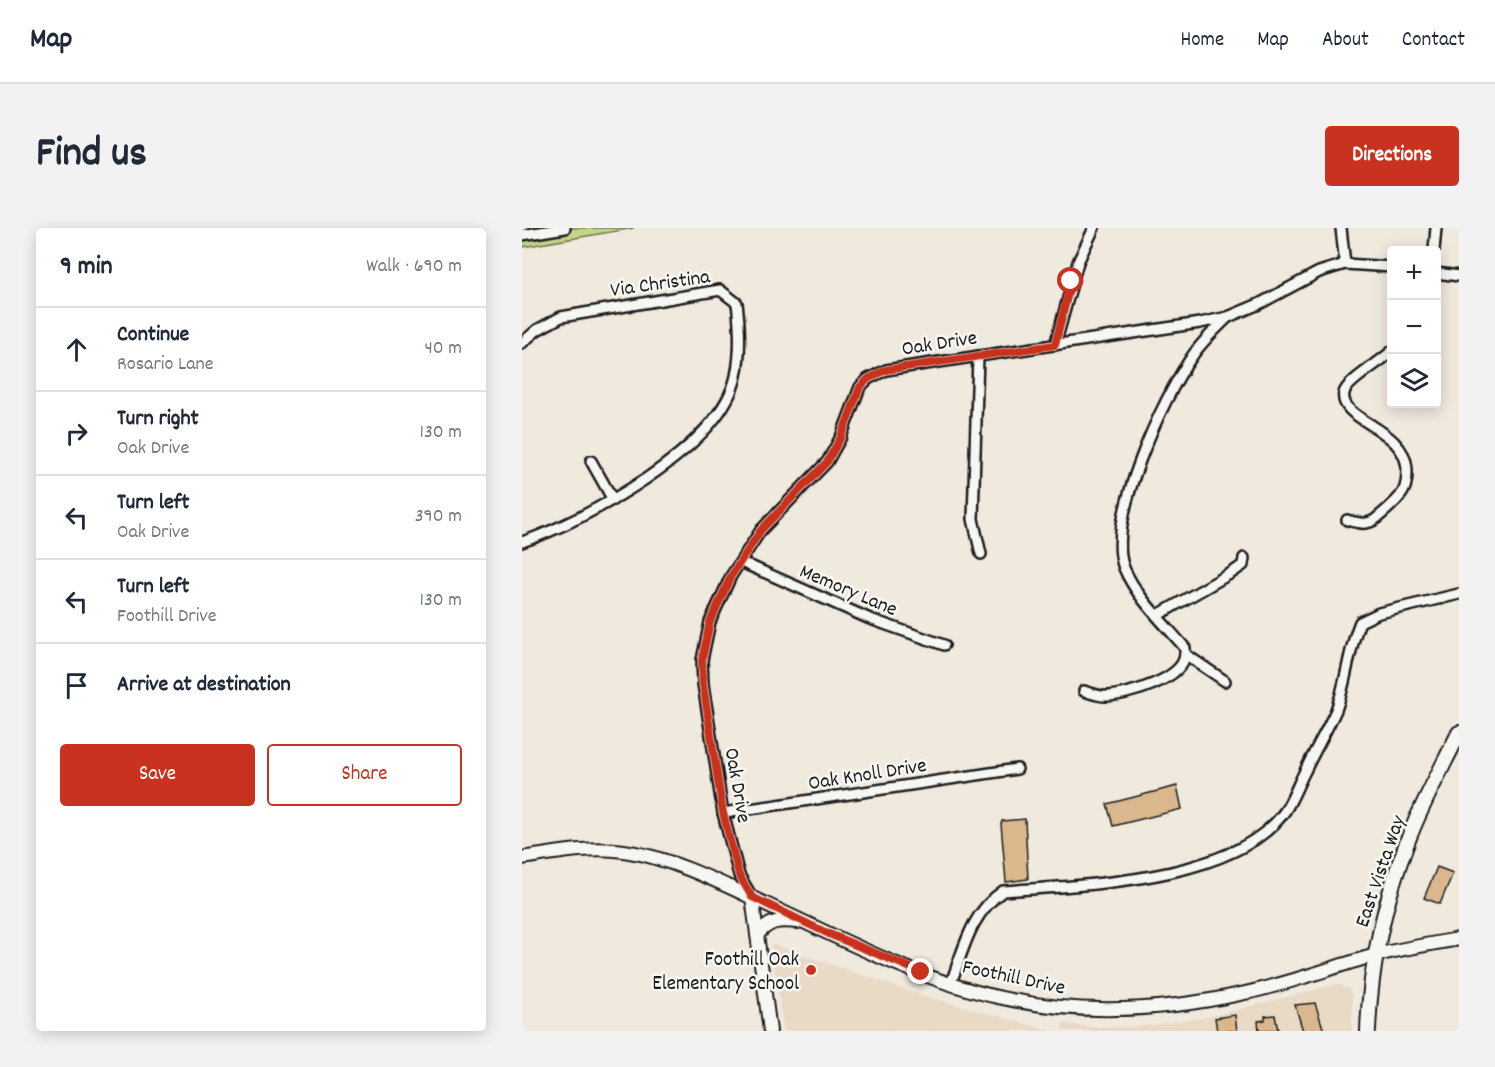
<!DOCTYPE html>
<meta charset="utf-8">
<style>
body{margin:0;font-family:Dekko,sans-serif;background:#f2f2f3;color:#1f2937}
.controls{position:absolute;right:18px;top:18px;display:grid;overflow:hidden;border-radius:6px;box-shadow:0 3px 15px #0003}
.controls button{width:54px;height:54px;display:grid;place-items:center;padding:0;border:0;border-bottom:2px solid #e0e1e3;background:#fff;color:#1f2937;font:30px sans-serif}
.stop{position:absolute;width:18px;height:18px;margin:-14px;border:4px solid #c8321e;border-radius:50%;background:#fff}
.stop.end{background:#c8321e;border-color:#fff;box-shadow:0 2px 6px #0008}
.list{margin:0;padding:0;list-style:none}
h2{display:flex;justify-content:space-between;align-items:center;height:78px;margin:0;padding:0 24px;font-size:26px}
h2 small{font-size:20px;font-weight:400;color:#747a83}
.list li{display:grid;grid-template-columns:39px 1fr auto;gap:18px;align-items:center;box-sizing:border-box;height:84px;padding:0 24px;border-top:2px solid #e0e1e3}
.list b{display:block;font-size:22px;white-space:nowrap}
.list p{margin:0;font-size:20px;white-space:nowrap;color:#747a83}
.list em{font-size:20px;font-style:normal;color:#747a83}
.actions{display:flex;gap:12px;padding:18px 24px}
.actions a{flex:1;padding:14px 0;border:2px solid #c8321e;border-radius:6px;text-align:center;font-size:21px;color:#c8321e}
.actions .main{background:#c8321e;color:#fff}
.icon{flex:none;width:33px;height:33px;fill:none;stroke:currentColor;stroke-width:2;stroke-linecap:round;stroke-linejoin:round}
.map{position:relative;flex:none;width:937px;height:803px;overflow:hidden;border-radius:6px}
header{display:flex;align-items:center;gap:36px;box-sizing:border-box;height:84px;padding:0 30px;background:#fff;border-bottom:2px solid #e0e1e3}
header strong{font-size:28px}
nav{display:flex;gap:33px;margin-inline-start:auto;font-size:21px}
.intro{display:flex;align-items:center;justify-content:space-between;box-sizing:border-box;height:144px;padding:0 36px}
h1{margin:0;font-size:42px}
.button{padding:15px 27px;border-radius:6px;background:#c8321e;color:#fff;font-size:21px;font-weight:700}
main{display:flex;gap:36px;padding:0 36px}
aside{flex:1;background:#fff;border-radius:6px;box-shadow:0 3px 15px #0003}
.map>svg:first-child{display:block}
</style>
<header>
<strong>Map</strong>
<nav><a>Home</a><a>Map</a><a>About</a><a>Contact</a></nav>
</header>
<div class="intro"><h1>Find us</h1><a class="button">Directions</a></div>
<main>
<aside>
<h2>9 min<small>Walk · 690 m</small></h2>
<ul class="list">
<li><svg class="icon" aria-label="ahead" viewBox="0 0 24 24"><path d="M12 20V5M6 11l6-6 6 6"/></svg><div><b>Continue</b><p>Rosario Lane</p></div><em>40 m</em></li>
<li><svg class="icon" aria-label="right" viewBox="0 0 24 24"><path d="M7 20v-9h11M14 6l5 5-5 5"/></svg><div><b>Turn right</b><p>Oak Drive</p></div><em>130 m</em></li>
<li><svg class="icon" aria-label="left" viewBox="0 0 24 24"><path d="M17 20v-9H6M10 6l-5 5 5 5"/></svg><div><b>Turn left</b><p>Oak Drive</p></div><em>390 m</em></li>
<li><svg class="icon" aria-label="left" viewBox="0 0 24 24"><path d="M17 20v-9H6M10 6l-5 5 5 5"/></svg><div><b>Turn left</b><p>Foothill Drive</p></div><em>130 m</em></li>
<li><svg class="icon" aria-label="arrive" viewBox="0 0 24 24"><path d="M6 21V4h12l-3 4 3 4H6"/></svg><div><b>Arrive at destination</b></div></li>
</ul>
<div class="actions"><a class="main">Save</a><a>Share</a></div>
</aside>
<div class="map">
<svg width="937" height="803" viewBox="0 0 937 803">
<rect width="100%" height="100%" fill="#f0e9de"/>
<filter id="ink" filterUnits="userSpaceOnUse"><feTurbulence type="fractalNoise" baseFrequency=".0167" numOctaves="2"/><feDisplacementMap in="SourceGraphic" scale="12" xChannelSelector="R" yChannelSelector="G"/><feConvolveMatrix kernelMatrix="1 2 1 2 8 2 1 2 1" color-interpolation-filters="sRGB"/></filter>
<g filter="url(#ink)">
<g fill="#e9dac5">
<path d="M 249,716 L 399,767 L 529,803 L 262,803 Z"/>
<path d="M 816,756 L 827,761 L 830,767 L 830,803 L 541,803 L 540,795 L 569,799 L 612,799 L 643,795 L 686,789 Z"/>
</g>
<path fill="#c3d589" stroke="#707852" stroke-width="1.5" d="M 0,0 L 112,0 L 0,19 Z"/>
<g fill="#dab78c" stroke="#1c1c1c" stroke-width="1.5">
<path d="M 655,558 L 660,581 L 591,598 L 585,576 Z"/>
<path d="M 503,591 L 506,651 L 484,654 L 479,596 L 480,593 Z"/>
<path d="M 915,639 L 931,645 L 918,676 L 902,670 Z"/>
<path d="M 793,775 L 802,803 L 781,803 L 773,777 Z"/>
<path d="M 713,787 L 715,803 L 695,803 L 693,790 Z"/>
<path d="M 753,787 L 756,803 L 737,803 L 736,793 L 743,792 L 743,788 Z"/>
</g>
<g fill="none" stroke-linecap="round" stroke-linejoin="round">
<defs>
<g id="street">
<path d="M 819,0 L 823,36"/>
<path d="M 0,7 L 43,0"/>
<path d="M 912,22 L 914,0"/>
<path d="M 914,45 L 937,48"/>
<path d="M 0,115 L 15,102 L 39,89 L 198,62 L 215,75 C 218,99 219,125 214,148 C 199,220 64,292 0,314"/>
<path d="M 533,117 L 556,34 L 572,0"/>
<path d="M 456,128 L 451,291 L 459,326"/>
<path d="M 69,233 L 91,272"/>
<path d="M 825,292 C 836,295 846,298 855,290 C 864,282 875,274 881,264 C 885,257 885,249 885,241 C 883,199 816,193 822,165 C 824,154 860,133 870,123"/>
<path d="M 219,334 L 348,391 L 422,417"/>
<path d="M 636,387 L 711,344 L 721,337 L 722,330"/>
<path d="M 703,453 L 663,426 L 663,420 C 642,395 614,369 602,340 C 583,294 642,168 669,130 C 679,114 693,102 706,89"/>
<path d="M 562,463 C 569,465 578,469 585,468 C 606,467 662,451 663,426"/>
<path d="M 201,585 L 495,541"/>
<path d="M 230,669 L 217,647 L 201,585 L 181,456 L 180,432 L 188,394 L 209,348 L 239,302 L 305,234 L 319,209 L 338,159 L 346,151 L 364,142 L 678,95 L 706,89 L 737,76 L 797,44 L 823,36 L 870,39"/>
<path d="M 429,755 C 442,720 449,685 481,663 C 560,657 714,654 763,583 C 771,571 776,556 783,543 C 793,522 805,502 814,482 C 825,453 826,422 838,394 L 857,385 L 937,366"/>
</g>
<g id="secondary">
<path d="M 0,630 C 34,625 68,618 102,623 C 146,629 195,653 235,672 C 314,708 395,752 480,770 C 561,788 643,783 723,765 C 766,756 808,740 850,728 C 878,721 908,716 937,711"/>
<path d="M 230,669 L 248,803"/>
<path d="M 235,707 C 248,692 257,692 276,694"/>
</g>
<path id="primary" d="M 846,803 C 848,736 862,674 886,612 C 900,575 920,540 937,505"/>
</defs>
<use href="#street" stroke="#1c1c1c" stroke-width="14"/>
<use href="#secondary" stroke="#1c1c1c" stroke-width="16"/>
<use href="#primary" stroke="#1c1c1c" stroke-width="18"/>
<use href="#street" stroke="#f6f6f2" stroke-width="9"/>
<use href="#secondary" stroke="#f6f6f2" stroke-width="12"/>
<use href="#primary" stroke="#f6f6f2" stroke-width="14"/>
</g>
</g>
<g fill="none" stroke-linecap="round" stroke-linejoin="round" filter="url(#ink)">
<path stroke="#c8321e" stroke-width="8" d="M 399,744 L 307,706 L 230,669 L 217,647 L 201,585 L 181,456 L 180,432 L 188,394 L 209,348 L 239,302 L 305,234 L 319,209 L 338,159 L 346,151 L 363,142 L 533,117 L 549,53"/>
</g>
<circle fill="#c8321e" stroke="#f6f6f2" stroke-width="2" cx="289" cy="742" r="6"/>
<g text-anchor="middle" stroke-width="5" stroke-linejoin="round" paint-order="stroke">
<g font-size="21" fill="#1c1c1c" stroke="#f6f6f2">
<text transform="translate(138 54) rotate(-8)" y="7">Via Christina</text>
<text transform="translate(417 114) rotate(-9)" y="7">Oak Drive</text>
<text transform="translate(327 361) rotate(23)" y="7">Memory Lane</text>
<text transform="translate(345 545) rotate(-9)" y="7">Oak Knoll Drive</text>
<text transform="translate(217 557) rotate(80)" y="7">Oak Drive</text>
<text transform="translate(857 643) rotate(-71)" y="7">East Vista Way</text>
<text transform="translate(492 748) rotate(12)" y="7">Foothill Drive</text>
</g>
<g font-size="21" fill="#1c1c1c" stroke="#f6f6f2" text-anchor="end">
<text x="277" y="737">Foothill Oak<tspan x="277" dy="24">Elementary School</tspan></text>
</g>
</g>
</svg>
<div class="controls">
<button>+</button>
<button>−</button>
<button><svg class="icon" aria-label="layers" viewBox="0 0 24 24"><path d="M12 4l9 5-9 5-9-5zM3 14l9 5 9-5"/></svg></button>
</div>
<div class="stop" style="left:549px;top:53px"></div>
<div class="stop end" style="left:399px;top:744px"></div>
</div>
</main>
